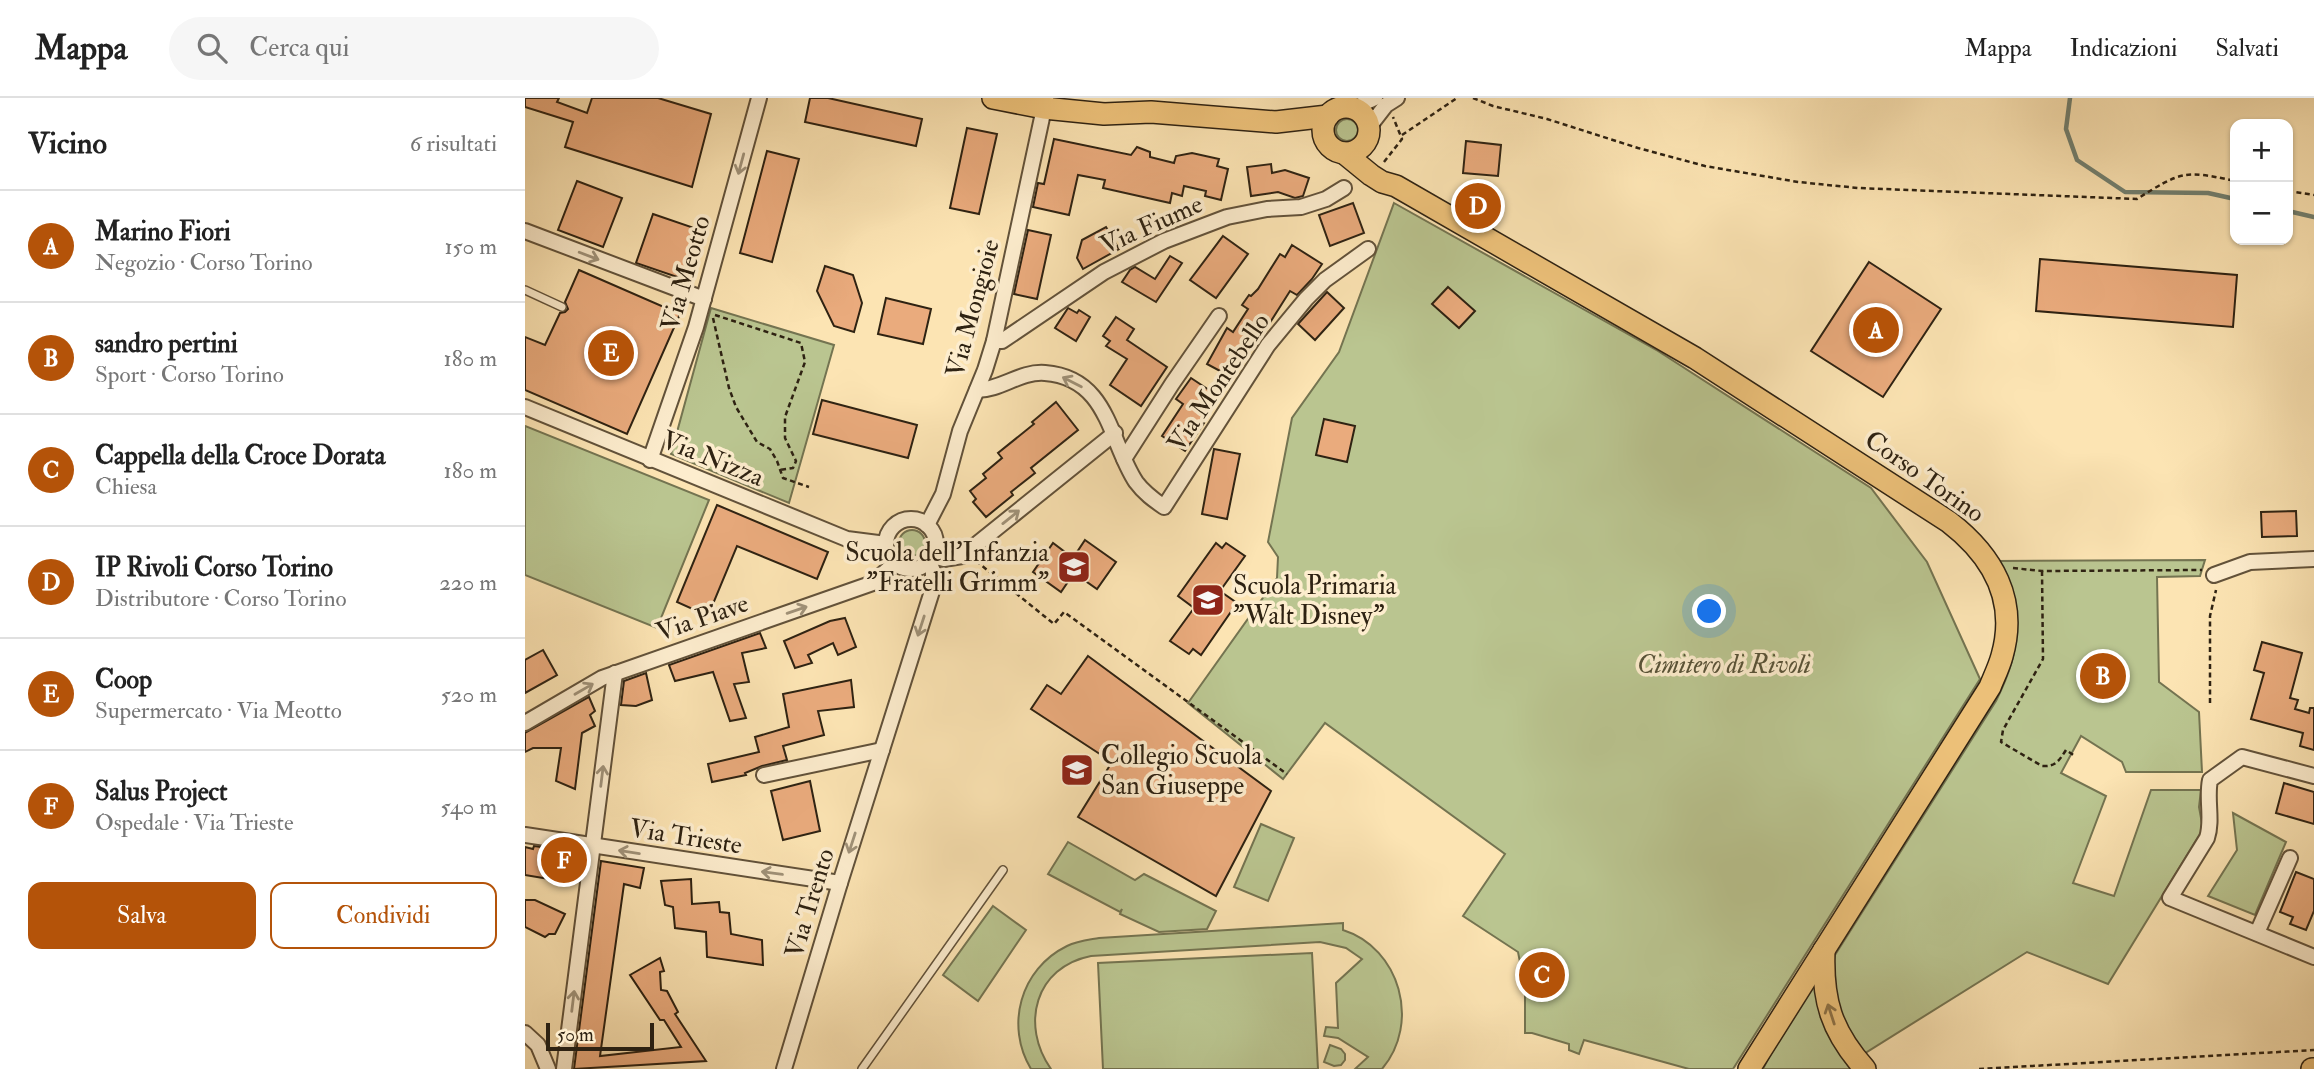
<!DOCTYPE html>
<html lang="it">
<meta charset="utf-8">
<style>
body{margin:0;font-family:"IM FELL Double Pica",serif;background:#f6f6f6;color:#222}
.controls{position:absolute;right:21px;top:21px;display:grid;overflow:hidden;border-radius:14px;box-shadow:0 2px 5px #0004}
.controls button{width:63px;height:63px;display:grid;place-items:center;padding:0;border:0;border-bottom:2px solid #e0e0e0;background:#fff;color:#222;font:35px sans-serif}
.scale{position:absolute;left:21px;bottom:18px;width:108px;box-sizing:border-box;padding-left:7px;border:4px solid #2e2212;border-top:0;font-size:19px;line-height:24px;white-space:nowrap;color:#2e2212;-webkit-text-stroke:5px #fdedce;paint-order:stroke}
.you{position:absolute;left:1185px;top:514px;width:24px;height:24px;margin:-18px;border:5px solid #fff;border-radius:50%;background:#1a73e8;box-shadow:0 0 0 10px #1a73e833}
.badge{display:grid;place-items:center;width:46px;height:46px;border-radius:50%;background:#b45309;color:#fff;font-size:23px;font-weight:700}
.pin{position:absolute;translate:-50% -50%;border:4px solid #fff;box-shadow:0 2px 7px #0006}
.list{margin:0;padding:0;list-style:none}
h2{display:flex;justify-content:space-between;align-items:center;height:91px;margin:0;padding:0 28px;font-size:30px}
h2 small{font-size:23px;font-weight:400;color:#767676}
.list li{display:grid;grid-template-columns:46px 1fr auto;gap:21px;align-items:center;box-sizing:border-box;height:112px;padding:0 28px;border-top:2px solid #e0e0e0}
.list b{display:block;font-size:26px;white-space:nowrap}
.list p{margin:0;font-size:23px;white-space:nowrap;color:#767676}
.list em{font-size:23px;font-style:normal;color:#767676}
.actions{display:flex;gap:14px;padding:21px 28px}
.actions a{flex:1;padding:16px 0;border:2px solid #b45309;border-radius:14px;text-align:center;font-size:24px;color:#b45309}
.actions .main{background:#b45309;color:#fff}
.icon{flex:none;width:38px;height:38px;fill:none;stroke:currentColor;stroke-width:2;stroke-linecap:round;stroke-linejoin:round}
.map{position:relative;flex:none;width:1789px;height:971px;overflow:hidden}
header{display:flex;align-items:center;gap:42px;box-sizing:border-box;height:98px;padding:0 35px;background:#fff;border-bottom:2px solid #e0e0e0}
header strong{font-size:33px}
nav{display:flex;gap:38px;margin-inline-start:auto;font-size:24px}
.search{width:490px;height:63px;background:#f6f6f6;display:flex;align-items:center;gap:18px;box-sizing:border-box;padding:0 24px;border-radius:38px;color:#767676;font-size:26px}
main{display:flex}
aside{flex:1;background:#fff}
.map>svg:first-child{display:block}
</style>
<header>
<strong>Mappa</strong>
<div class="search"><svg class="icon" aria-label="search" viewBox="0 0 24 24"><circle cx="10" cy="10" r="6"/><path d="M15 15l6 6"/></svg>Cerca qui</div>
<nav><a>Mappa</a><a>Indicazioni</a><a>Salvati</a></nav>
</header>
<main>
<aside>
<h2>Vicino<small>6 risultati</small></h2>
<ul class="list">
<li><span class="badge">A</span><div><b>Marino Fiori</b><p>Negozio · Corso Torino</p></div><em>150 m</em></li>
<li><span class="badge">B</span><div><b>sandro pertini</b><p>Sport · Corso Torino</p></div><em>180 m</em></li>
<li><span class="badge">C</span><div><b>Cappella della Croce Dorata</b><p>Chiesa</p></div><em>180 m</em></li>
<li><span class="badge">D</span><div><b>IP Rivoli Corso Torino</b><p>Distributore · Corso Torino</p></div><em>220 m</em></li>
<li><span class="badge">E</span><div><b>Coop</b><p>Supermercato · Via Meotto</p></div><em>520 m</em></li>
<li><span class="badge">F</span><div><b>Salus Project</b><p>Ospedale · Via Trieste</p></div><em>540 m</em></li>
</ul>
<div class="actions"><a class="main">Salva</a><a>Condividi</a></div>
</aside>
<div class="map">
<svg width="1789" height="971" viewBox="0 0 1789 971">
<rect width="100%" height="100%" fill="#fce4b3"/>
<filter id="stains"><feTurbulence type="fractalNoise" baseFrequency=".00286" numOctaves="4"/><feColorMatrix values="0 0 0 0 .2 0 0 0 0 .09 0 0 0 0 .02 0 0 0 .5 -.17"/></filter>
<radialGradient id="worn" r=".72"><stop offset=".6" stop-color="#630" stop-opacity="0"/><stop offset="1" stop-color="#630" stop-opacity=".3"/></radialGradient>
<g fill="#bac590" stroke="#747451" stroke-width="2">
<circle cx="822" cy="32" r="11"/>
<path d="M 869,105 L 1133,253 L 1346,390 L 1402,464 L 1455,581 L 1208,971 L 1164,971 L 1059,942 L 1054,956 L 1044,952 L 1044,946 L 1007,935 L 1000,935 L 1000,889 L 993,854 L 938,818 L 980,756 L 800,625 L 758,681 L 663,605 L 752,480 L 753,459 L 743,444 L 767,320 L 814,254 Z"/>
<path d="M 186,210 L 309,247 L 264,405 L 146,356 Z"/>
<path d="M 0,328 L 184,402 L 132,530 L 0,477 Z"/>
<circle cx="387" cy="445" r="13"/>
<path d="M 1680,462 L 1675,478 L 1632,479 L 1634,584 L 1674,614 L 1677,674 L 1601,674 L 1597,664 L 1556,638 L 1536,675 L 1581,698 L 1548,785 L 1589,798 L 1626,692 L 1676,692 L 1674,709 L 1678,731 L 1583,886 L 1502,854 L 1337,957 L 1316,923 L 1307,871 L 1310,857 L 1471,603 C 1500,544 1494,523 1473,463 Z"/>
<path d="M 1708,715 L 1761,744 L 1730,817 L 1683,798 L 1712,752 Z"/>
<path d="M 736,726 L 769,740 L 743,803 L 709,789 Z"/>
<path d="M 543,744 L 610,782 L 619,776 L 691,813 L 682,831 L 634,834 L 595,816 L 597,811 L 595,814 L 523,776 Z"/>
<path d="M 468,808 L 501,832 L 453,903 L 418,877 Z"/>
<path d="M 818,825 L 818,832 C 875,850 896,925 857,971 L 830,971 L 843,959 L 813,940 L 799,938 L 801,929 L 813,930 L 811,885 L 837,861 L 821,850 L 795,844 L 566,858 C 510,869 495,927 526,971 L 506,971 C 480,928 495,871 542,848 C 552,843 563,842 574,840 Z"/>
<path d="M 787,855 L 793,971 L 578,971 L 573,865 Z"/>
<path d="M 1295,877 L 1333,971 L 1238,971 L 1244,959 Z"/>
<path d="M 805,947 L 816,951 L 820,956 L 820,962 L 816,967 L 809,968 L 799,964 Z"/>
</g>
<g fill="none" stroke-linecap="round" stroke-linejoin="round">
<g stroke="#728070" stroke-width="4.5">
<path d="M 1545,0 L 1541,31 L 1552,62 L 1600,94 L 1683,95 L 1710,101"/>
<path d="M 1763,113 L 1789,119"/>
</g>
</g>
<g fill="#eaab7d" stroke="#2e2212" stroke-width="2">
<path d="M 0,0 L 34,0 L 32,4 L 62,15 L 67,0 L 133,0 L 186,16 L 167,89 L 40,49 L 48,24 L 0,9 Z"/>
<path d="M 285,0 L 303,0 L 397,21 L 391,48 L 280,24 Z"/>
<path d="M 442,30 L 472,36 L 454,116 L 425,110 Z"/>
<path d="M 529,41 L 606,57 L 612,49 L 625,54 L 625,59 L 649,65 L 651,58 L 667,55 L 694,61 L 692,68 L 703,71 L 696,102 L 680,98 L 681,93 L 659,88 L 657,98 L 647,95 L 645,105 L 578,90 L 580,82 L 553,77 L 544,117 L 508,109 L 513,85 L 519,86 Z"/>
<path d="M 941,43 L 976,47 L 973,78 L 938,75 Z"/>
<path d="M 242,53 L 274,61 L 247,164 L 215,155 Z"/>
<path d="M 746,66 L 747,75 L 760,72 L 784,80 L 778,98 L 770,100 L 753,94 L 726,98 L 722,69 Z"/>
<path d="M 52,83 L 97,100 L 78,149 L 33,132 Z"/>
<path d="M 946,96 L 957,102 L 971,100 L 975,106 L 975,111 L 968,115 L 956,108 L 947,113 L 942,111 L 938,107 L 939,101 Z"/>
<path d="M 828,105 L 839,135 L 805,148 L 794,117 Z"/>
<path d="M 128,116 L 175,132 L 158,181 L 111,165 Z"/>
<path d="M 581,129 L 594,151 L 558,171 L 552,160 L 557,142 Z"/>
<path d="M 503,132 L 526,137 L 512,201 L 489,196 Z"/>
<path d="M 698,138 L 723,156 L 691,200 L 665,182 Z"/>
<path d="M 767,147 L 797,166 L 787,181 L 772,197 L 765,193 L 741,231 L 737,229 L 708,280 L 682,266 L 702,230 L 708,234 L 723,211 L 717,207 L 724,197 L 726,198 L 733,191 L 755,156 L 760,159 Z"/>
<path d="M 645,158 L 657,165 L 631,204 L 597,184 L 605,172 L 610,169 L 630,181 Z"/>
<path d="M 1515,161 L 1712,177 L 1708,229 L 1511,213 Z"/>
<path d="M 1344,164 L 1416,211 L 1358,299 L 1286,253 Z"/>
<path d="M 300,168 L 328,177 L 337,205 L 329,234 L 309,228 L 292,193 Z"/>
<path d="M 54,172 L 155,216 L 102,336 L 0,292 L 0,239 L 20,247 L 35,215 L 40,214 L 43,211 L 40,204 Z"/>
<path d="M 923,189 L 950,213 L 934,230 L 907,206 Z"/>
<path d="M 802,194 L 819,210 L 790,242 L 773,226 Z"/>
<path d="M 361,200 L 406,211 L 398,246 L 353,236 Z"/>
<path d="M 543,210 L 552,215 L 554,212 L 565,219 L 551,243 L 530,230 Z"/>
<path d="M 591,219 L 609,231 L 602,242 L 642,269 L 616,308 L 585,287 L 602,261 L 581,248 L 585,243 L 578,238 Z"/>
<path d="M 666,280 L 693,298 L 676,323 L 679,325 L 660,353 L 637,338 L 658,306 L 651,301 Z"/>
<path d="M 297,302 L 392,327 L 383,360 L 288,336 Z"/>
<path d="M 531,304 L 553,332 L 506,370 L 510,375 L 486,394 L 488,397 L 461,419 L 448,404 L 451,401 L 445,393 L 461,380 L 458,376 L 477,360 L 473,355 L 509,326 L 507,324 Z"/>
<path d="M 799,321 L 830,328 L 822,364 L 791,357 Z"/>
<path d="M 689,351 L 715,356 L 702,421 L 677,416 Z"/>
<path d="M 192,407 L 303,454 L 292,481 L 212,448 L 183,518 L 152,504 Z"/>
<path d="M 1771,413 L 1772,438 L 1737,439 L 1736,414 Z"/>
<path d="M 560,442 L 591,464 L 572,491 L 549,475 L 536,494 L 508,474 L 528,445 L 548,460 Z"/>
<path d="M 691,445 L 697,450 L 701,445 L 720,458 L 695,493 L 712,505 L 676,557 L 668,551 L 664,556 L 645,543 L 669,510 L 653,498 Z"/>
<path d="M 320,520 L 331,549 L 313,557 L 308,545 L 283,557 L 287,565 L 270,570 L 259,543 L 305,523 Z"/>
<path d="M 235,535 L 241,550 L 217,555 L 224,584 L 209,586 L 221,620 L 205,623 L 188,574 L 150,583 L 144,567 Z"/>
<path d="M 1737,544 L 1777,555 L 1765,600 L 1773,602 L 1770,611 L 1784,615 L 1785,610 L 1789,610 L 1789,652 L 1775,648 L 1778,635 L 1726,621 L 1739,575 L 1729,572 Z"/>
<path d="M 18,552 L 32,577 L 0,595 L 0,562 Z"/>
<path d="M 563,558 L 746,693 L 691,798 L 553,719 L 587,664 L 506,611 L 522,587 L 536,596 Z"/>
<path d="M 121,575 L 127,602 L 111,608 L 96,607 L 99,583 Z"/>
<path d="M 326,582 L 329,609 L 293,613 L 299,637 L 258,648 L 262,662 L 237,668 L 220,675 L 221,677 L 187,684 L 183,666 L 234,654 L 230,639 L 264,629 L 258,596 Z"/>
<path d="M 64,599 L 70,613 L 65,617 L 70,628 L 57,635 L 50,691 L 31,683 L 36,650 L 8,650 L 0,654 L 0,635 Z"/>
<path d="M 285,683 L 295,733 L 258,742 L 246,693 Z"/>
<path d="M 1759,685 L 1789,694 L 1789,726 L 1751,715 Z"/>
<path d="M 9,748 L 24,750 L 24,755 L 48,757 L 46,779 L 24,781 L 0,777 L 0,749 L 8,751 Z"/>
<path d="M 76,763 L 119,770 L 115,790 L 99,786 L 75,958 L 156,949 L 139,922 L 135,922 L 105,877 L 135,860 L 139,873 L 135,874 L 136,892 L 142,893 L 153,914 L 150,916 L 181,963 L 49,971 Z"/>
<path d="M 1771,774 L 1789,781 L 1789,813 L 1781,832 L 1765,826 L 1768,819 L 1755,814 Z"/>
<path d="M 166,781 L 167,806 L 194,804 L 195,814 L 204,815 L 206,836 L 237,842 L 238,867 L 182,859 L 181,834 L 150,830 L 148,809 L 140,807 L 136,783 Z"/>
<path d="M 0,802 L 10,802 L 40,816 L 30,836 L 24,836 L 20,839 L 0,829 Z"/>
<path d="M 1034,868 L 1036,881 L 1030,882 L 1031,886 L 1005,892 L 1005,888 L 1001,889 L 999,873 Z"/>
</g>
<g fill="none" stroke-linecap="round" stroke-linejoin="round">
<defs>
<g id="service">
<path d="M 0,192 L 37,209"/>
<path d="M 337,971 L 478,772"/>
</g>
<g id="minor">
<path d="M 829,10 L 850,0"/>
<path d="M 844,29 L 861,7 L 872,0"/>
<path d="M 0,133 L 179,201"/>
<path d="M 469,243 L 477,243 L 579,174 L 639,143 L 702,119 L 742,111 L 776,109 L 801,101 L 819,90"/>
<path d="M 452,292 C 476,292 495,273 520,275 C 584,280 584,343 611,384 C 619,395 629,402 639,409 L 743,247 L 781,201 L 800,182 L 843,151"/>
<path d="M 0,309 L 322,441 L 361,446"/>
<path d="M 599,361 L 647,286 L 694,218"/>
<path d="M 125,362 L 171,229 L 234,0"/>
<circle cx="386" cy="446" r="25"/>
<path d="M 402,427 L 418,396 L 435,333 L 460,272 L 469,243 L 521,1"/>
<path d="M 408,458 L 419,461 L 437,458 L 590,335"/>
<path d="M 1689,477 L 1725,464 L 1789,461"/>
<path d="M 0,625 L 77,580 L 348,485 L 370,465"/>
<path d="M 239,677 L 357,652"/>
<path d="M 1789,678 L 1717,659 L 1685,682 C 1681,701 1688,722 1682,740 L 1645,800 L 1789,859"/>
<path d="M 0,737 L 315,785"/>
<path d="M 1732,835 L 1765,760"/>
<path d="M 0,935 L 13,947 L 23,971"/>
<path d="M 39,971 L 90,575"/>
<path d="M 259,971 L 315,785 L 408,490 L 408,473 L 404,463"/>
</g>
<g id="primary">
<path d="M 468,0 L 519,10 L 579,16 L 626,14 L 751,24 L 803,18"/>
<circle cx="821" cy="32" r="23"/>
<path d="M 819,55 L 846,77 L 857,84 L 871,88 L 1170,260 L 1424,424 C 1468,458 1493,502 1477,558 C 1474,569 1469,579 1465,589 L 1224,971"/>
<path d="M 1299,852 C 1297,902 1306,933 1340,971"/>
<path d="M 1787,971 L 1789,971"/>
</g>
</defs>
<use href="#service" stroke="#62523a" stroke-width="10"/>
<use href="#minor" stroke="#62523a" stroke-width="18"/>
<use href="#primary" stroke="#2e2212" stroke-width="24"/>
<g stroke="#2e2212" stroke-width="2.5" stroke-dasharray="5 3.5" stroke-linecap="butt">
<path d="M 948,0 L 968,8 L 1022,21 L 1113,50 L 1180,68 L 1273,84 L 1333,90 L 1612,101 C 1657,73 1659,72 1710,83"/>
<path d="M 877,37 L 932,0"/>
<path d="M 859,64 L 877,41 L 868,19"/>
<path d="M 1763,93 L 1789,97"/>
<path d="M 190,217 L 276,245 L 280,264 L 260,319 L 260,340 L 271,363 L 268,370 L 255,372"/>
<path d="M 188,220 L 204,290 L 211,309 L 232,344 L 245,351 L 252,363 L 258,380 L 284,389"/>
<path d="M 451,463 L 529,526 L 539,514 L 762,676"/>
<path d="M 1488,470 L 1517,473 L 1677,472"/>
<path d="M 1517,473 L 1518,561 L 1478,632 L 1476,644 L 1517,668 C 1530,669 1534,663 1541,652 L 1550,658"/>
<path d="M 1685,605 L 1685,518 L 1691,492"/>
<path d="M 1454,971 L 1789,952"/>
</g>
<use href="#service" stroke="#fdedce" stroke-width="7"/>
<use href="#minor" stroke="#fdedce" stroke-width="14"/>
<use href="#primary" stroke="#eec27a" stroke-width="21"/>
</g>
<defs><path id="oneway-shaft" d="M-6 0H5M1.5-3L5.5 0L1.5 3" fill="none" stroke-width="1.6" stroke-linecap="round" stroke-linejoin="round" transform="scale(1.75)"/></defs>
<g stroke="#a09279">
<use href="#oneway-shaft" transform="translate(216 66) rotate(105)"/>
<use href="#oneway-shaft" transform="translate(64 158) rotate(21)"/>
<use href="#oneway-shaft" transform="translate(547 284) rotate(-153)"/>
<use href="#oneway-shaft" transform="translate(486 419) rotate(-39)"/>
<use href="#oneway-shaft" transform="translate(272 512) rotate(-19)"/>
<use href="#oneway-shaft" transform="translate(396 528) rotate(108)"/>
<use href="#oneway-shaft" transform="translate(59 591) rotate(-30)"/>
<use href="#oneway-shaft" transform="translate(77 678) rotate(-83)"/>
<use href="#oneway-shaft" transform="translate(327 745) rotate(108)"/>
<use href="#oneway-shaft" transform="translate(104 754) rotate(-171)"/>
<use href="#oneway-shaft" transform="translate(247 775) rotate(-172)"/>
<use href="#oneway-shaft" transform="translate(48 903) rotate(-83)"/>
</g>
<use stroke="#8e7246" href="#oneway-shaft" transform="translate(1306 916) rotate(-108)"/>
<defs>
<symbol id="school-square" viewBox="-11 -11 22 22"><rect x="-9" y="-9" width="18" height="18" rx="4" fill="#8f2418" stroke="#fdedce"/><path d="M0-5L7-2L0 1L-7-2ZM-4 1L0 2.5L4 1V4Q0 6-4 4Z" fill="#fff"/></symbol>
</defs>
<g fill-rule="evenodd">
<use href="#school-square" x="530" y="450" width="38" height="38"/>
<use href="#school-square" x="664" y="483" width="38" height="38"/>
<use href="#school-square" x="533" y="653" width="38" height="38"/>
</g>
<g text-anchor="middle" stroke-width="7" stroke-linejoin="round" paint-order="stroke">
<g font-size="26" fill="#2e2212" stroke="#fdedce">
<text transform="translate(626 126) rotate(-24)" y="9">Via Fiume</text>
<text transform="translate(160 175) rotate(-74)" y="9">Via Meotto</text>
<text transform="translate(447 210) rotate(-75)" y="9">Via Mongioie</text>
<text transform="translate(693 284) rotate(-56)" y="9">Via Montebello</text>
<text transform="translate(188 360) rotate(22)" y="9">Via Nizza</text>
<text transform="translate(1400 378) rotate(35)" y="9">Corso Torino</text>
<text transform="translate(177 519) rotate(-19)" y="9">Via Piave</text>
<text transform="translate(161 738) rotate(9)" y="9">Via Trieste</text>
<text transform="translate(284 805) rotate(-73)" y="9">Via Trento</text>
</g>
<g font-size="26" fill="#2e2212" stroke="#fdedce" text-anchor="start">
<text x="524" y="463" text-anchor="end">Scuola dell'Infanzia<tspan x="524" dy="30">"Fratelli Grimm"</tspan></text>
<text x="708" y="496">Scuola Primaria<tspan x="708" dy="30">"Walt Disney"</tspan></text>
<text x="576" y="666">Collegio Scuola<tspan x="576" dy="30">San Giuseppe</tspan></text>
</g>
<g font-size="26" font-style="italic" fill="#585338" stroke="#fdedce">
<text x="1199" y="575">Cimitero di Rivoli</text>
</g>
</g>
<rect width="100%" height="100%" filter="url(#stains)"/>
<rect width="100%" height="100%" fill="url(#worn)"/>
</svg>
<div class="controls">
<button>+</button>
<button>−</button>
</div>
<div class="scale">50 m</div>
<div class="you"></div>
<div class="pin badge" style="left:1351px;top:232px">A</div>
<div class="pin badge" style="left:1578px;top:578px">B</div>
<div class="pin badge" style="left:1017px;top:877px">C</div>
<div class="pin badge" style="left:953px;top:108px">D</div>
<div class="pin badge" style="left:86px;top:255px">E</div>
<div class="pin badge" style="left:39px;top:762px">F</div>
</div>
</main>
